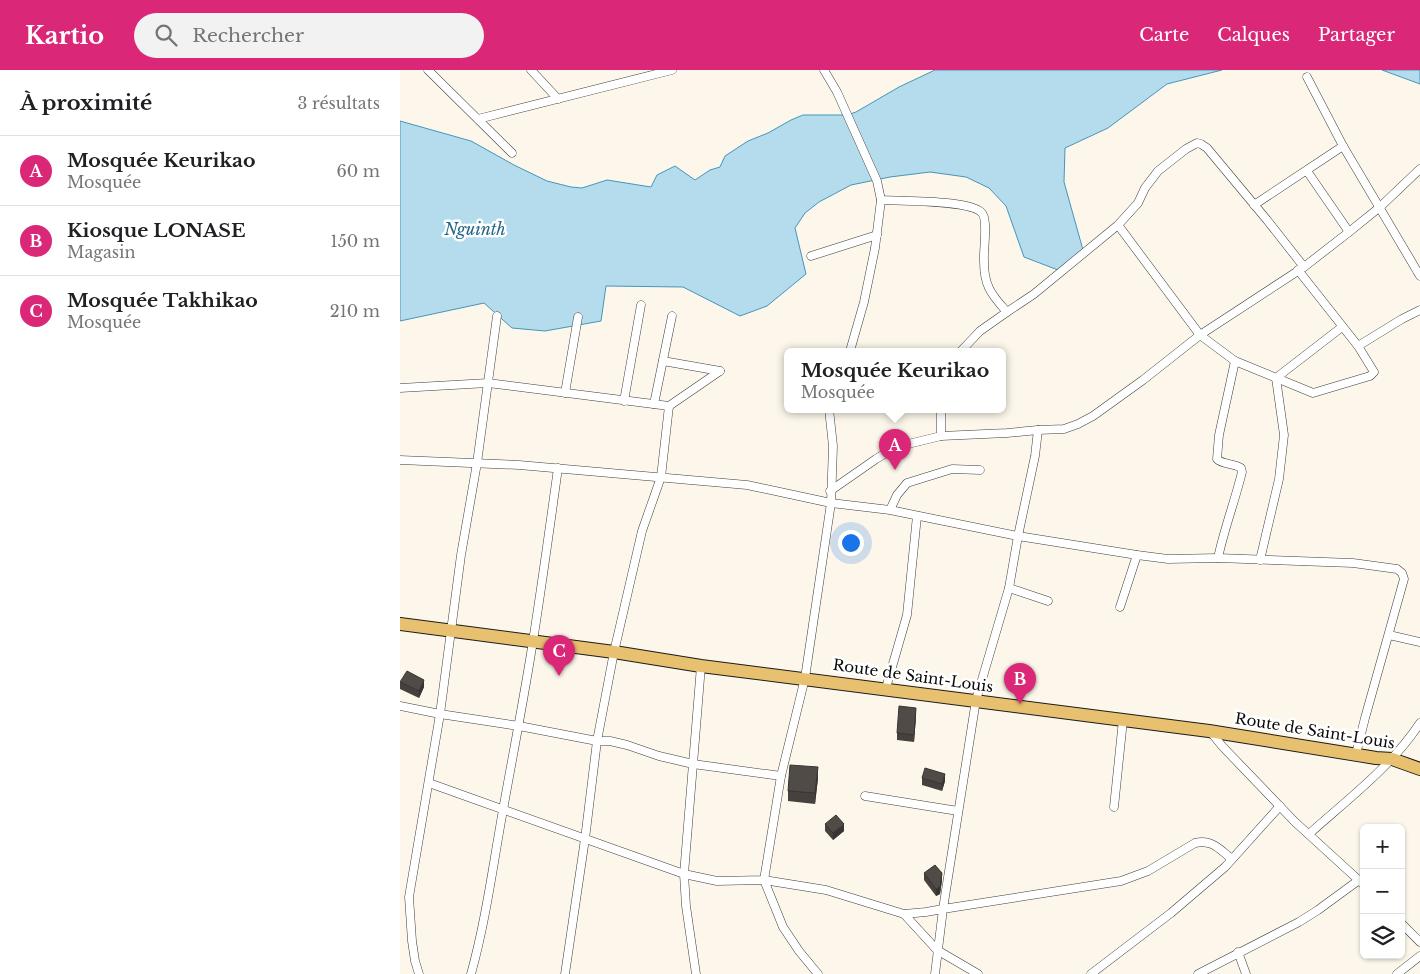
<!DOCTYPE html>
<html lang="fr">
<meta charset="utf-8">
<style>
body{margin:0;font-family:"Libre Baskerville",serif;background:#f2f2f2;color:#202124}
.controls{position:absolute;right:15px;bottom:15px;display:grid;overflow:hidden;border-radius:8px;box-shadow:0 1px 4px #0004}
.controls button{width:45px;height:45px;display:grid;place-items:center;padding:0;border:0;border-bottom:1px solid #e0e0e0;background:#fff;color:#202124;font:25px sans-serif}
.you{position:absolute;left:450px;top:472px;width:18px;height:18px;margin:-12px;border:4px solid #fff;border-radius:50%;background:#1a73e8;box-shadow:0 0 0 8px #1a73e833}
.badge{display:grid;place-items:center;width:32px;height:32px;border-radius:50%;background:#db2777;color:#fff;font-size:16px;font-weight:700}
.pin{position:absolute;translate:-50% -41px;filter:drop-shadow(0 1px 2px #0008)}
.pin::after{content:'';position:absolute;top:26px;width:18px;height:15px;background:inherit;clip-path:polygon(0 0,100% 0,50% 100%)}
.popup{position:absolute;left:384px;top:278px;width:222px;height:65px;box-sizing:border-box;display:grid;place-content:center;border-radius:8px;background:#fff;filter:drop-shadow(0 1px 4px #0005);font-size:16px;white-space:nowrap;color:#757577}
.popup b{font-size:19px;color:#202124}
.popup::after{content:'';position:absolute;left:50%;top:100%;margin-left:-10px;border:10px solid transparent;border-top-color:#fff}
.list{margin:0;padding:0;list-style:none}
h2{display:flex;justify-content:space-between;align-items:center;height:65px;margin:0;padding:0 20px;font-size:21px}
h2 small{font-size:16px;font-weight:400;color:#757577}
.list li{display:grid;grid-template-columns:32px 1fr auto;gap:15px;align-items:center;box-sizing:border-box;height:70px;padding:0 20px;border-top:1px solid #e0e0e0}
.list b{display:block;font-size:19px;white-space:nowrap}
.list p{margin:0;font-size:16px;white-space:nowrap;color:#757577}
.list em{font-size:16px;font-style:normal;color:#757577}
.icon{flex:none;width:28px;height:28px;fill:none;stroke:currentColor;stroke-width:2;stroke-linecap:round;stroke-linejoin:round}
.map{position:relative;flex:none;width:1020px;height:904px;overflow:hidden}
header{display:flex;align-items:center;gap:30px;box-sizing:border-box;height:70px;padding:0 25px;background:#db2777;color:#fff}
header strong{font-size:24px}
nav{display:flex;gap:28px;margin-inline-start:auto;font-size:18px}
.search{width:350px;height:45px;background:#f2f2f2;display:flex;align-items:center;gap:12px;box-sizing:border-box;padding:0 18px;border-radius:28px;color:#757577;font-size:19px}
main{display:flex}
aside{flex:1;background:#fff}
.map>svg:first-child{display:block}
</style>
<header>
<strong>Kartio</strong>
<div class="search"><svg class="icon" aria-label="search" viewBox="0 0 24 24"><circle cx="10" cy="10" r="6"/><path d="M15 15l6 6"/></svg>Rechercher</div>
<nav><a>Carte</a><a>Calques</a><a>Partager</a></nav>
</header>
<main>
<aside>
<h2>À proximité<small>3 résultats</small></h2>
<ul class="list">
<li><span class="badge">A</span><div><b>Mosquée Keurikao</b><p>Mosquée</p></div><em>60 m</em></li>
<li><span class="badge">B</span><div><b>Kiosque LONASE</b><p>Magasin</p></div><em>150 m</em></li>
<li><span class="badge">C</span><div><b>Mosquée Takhikao</b><p>Mosquée</p></div><em>210 m</em></li>
</ul>
</aside>
<div class="map">
<svg width="1020" height="904" viewBox="0 0 1020 904">
<rect width="100%" height="100%" fill="#fcf7ea"/>
<g fill="#b5dced" stroke="#4595bb">
<path d="M 535,0 L 822,0 L 767,14 L 708,58 L 665,78 L 664,112 L 683,180 L 658,200 L 624,187 L 606,136 L 589,118 L 566,107 L 530,102 L 490,107 L 451,115 L 419,132 L 405,143 L 395,158 L 406,204 L 367,236 L 340,246 L 283,217 L 206,216 L 201,251 L 145,261 L 112,258 L 84,233 L 0,251 L 0,51 L 71,71 L 114,95 L 147,111 L 171,117 L 182,118 L 207,110 L 251,117 L 257,105 L 275,96 L 295,110 L 310,100 L 320,97 L 325,86 L 348,71 L 368,63 L 391,50 L 403,45 L 447,45 L 456,42 L 499,17 Z"/>
<path d="M 982,0 L 1020,0 L 1020,14 Z"/>
</g>
<g fill="none" stroke-linecap="round" stroke-linejoin="round">
<defs>
<g id="street">
<path d="M 28,0 L 112,83"/>
<path d="M 131,0 L 158,29"/>
<path d="M 424,0 L 437,22 L 477,111 L 481,130 L 475,178 L 464,232 L 450,281"/>
<path d="M 907,7 L 943,76 L 1020,206"/>
<path d="M 78,49 L 272,0"/>
<path d="M 907,101 L 949,162"/>
<path d="M 481,130 C 501,131 568,130 581,142 C 589,148 583,180 584,191 C 584,199 585,210 589,218 C 593,227 601,235 607,242 L 634,224 L 718,155 L 738,133 L 745,118 L 758,101 L 786,79 L 797,73 L 801,74 L 807,78 L 867,150 L 904,197"/>
<path d="M 854,135 L 943,76"/>
<path d="M 718,155 L 800,265 L 835,291 L 913,323 L 970,306 L 974,302 L 958,276"/>
<path d="M 411,186 L 477,165"/>
<path d="M 898,200 L 958,276 L 1002,249 L 1020,240"/>
<path d="M 561,281 L 580,261 L 607,242"/>
<path d="M 263,291 L 320,301"/>
<path d="M 0,318 L 88,313 L 269,336 L 320,301"/>
<path d="M 165,323 L 178,247"/>
<path d="M 224,331 L 241,235"/>
<path d="M 254,334 L 272,246"/>
<path d="M 541,339 L 541,366"/>
<path d="M 638,360 L 664,359 L 678,354 L 693,346 L 743,310 L 800,265 L 904,197 L 949,162 L 980,137 L 1020,99"/>
<path d="M 0,390 L 119,395 L 347,415 L 431,433 L 490,440 L 618,466 L 737,485 L 768,489 L 818,488 L 953,493 L 997,499 L 1002,503 L 1004,509 L 965,648 L 956,684"/>
<path d="M 490,440 L 497,425 L 507,413 L 552,399 L 580,400"/>
<path d="M 818,488 C 824,459 835,431 842,402 L 841,398 C 834,393 823,395 817,389 L 819,365 L 835,291"/>
<path d="M 860,490 L 879,409 L 884,365 L 876,308 L 942,257"/>
<path d="M 609,518 L 648,531"/>
<path d="M 720,537 L 737,485"/>
<path d="M 989,565 L 1020,572"/>
<path d="M 486,618 L 507,545 L 517,446"/>
<path d="M 0,636 L 40,644 L 119,656 L 197,671 L 210,671 L 227,675 L 259,686 L 293,694 L 381,706"/>
<path d="M 810,661 L 822,676 L 895,752 L 964,815"/>
<path d="M 29,713 L 284,804 L 317,811 L 364,810 L 381,706 L 405,608 L 431,433 L 433,376 L 429,339"/>
<path d="M 465,726 L 558,741"/>
<path d="M 714,737 L 723,650"/>
<path d="M 909,764 C 948,729 991,697 1020,653"/>
<path d="M 504,844 L 537,880 L 578,904"/>
<path d="M 1001,853 L 1020,872"/>
<path d="M 838,882 L 846,904"/>
<path d="M 19,904 L 15,891 L 12,871 L 9,827 L 40,644 L 61,485 L 77,393 L 97,246"/>
<path d="M 71,904 C 86,850 93,795 103,740 C 113,684 124,628 133,571 C 142,514 150,456 158,398"/>
<path d="M 165,904 L 185,769 L 197,671 L 214,582 L 242,461 L 261,407 L 269,336"/>
<path d="M 296,904 L 286,836 L 284,804 L 301,596"/>
<path d="M 418,904 L 399,881 L 383,857 L 364,810 L 426,820 L 504,844 L 526,842 L 543,839 L 576,630 L 609,518 L 618,466 L 635,386 L 638,360 L 607,363 L 541,366 L 500,376 L 489,381 L 476,389 L 430,421"/>
<path d="M 535,904 L 543,839 L 721,811 L 748,801 L 795,773 C 812,769 819,779 832,789"/>
<path d="M 691,904 L 771,843 L 825,797 L 880,736"/>
<path d="M 798,904 L 899,852 L 918,840 L 959,810"/>
<path d="M 997,904 L 1020,886"/>
</g>
<path id="primary" d="M 0,554 L 214,582 L 301,596 L 809,661 L 976,688 L 992,689 L 1020,699"/>
</defs>
<use href="#street" stroke="#3d3d3d" stroke-width="9"/>
<use href="#primary" stroke="#1b1b1b" stroke-width="14"/>
<use href="#street" stroke="#fff" stroke-width="8"/>
<use href="#primary" stroke="#e7c16f" stroke-width="12"/>
</g>
<g fill="#46403e">
<path d="M 0,612 L 24,617 L 19,628 L 0,619 Z"/>
<path d="M 516,645 L 514,672 L 497,670 L 497,663 Z"/>
<path d="M 418,708 L 415,734 L 388,731 L 388,721 Z"/>
<path d="M 522,708 L 545,711 L 542,721 L 522,715 Z"/>
<path d="M 425,754 L 444,761 L 433,770 L 425,761 Z"/>
<path d="M 524,803 L 542,810 L 540,824 L 536,826 L 524,810 Z"/>
</g>
<g fill="#393432">
<path d="M 24,610 L 24,617 L 19,628 L 19,621 Z"/>
<path d="M 516,638 L 516,645 L 514,672 L 514,665 Z"/>
<path d="M 418,697 L 418,708 L 415,734 L 415,723 Z"/>
<path d="M 545,704 L 545,711 L 542,721 L 542,714 Z"/>
<path d="M 444,754 L 444,761 L 433,770 L 433,763 Z"/>
<path d="M 542,803 L 542,810 L 540,824 L 536,826 L 536,819 Z"/>
</g>
<g fill="#514b48" stroke="#393432">
<path d="M 7,601 L 24,610 L 19,621 L 0,612 Z"/>
<path d="M 499,636 L 516,638 L 514,665 L 497,663 Z"/>
<path d="M 390,695 L 418,697 L 415,723 L 388,721 Z"/>
<path d="M 525,698 L 545,704 L 542,714 L 522,708 Z"/>
<path d="M 436,745 L 444,754 L 433,763 L 425,754 Z"/>
<path d="M 535,795 L 542,803 L 540,817 L 536,819 L 524,803 Z"/>
</g>
<g text-anchor="middle" stroke-width="5" stroke-linejoin="round" paint-order="stroke">
<g font-size="15" fill="#0a0a0a" stroke="#fff">
<text transform="translate(513 606) rotate(8)" y="5">Route de Saint-Louis</text>
<text transform="translate(915 661) rotate(9)" y="5">Route de Saint-Louis</text>
</g>
<g font-size="16" font-style="italic" fill="#24668a" stroke="#fff">
<text x="75" y="165">Nguinth</text>
</g>
</g>
</svg>
<div class="controls">
<button>+</button>
<button>−</button>
<button><svg class="icon" aria-label="layers" viewBox="0 0 24 24"><path d="M12 4l9 5-9 5-9-5zM3 14l9 5 9-5"/></svg></button>
</div>
<div class="you"></div>
<div class="pin badge" style="left:495px;top:400px">A</div>
<div class="popup"><b>Mosquée Keurikao</b>Mosquée</div>
<div class="pin badge" style="left:620px;top:634px">B</div>
<div class="pin badge" style="left:159px;top:606px">C</div>
</div>
</main>
